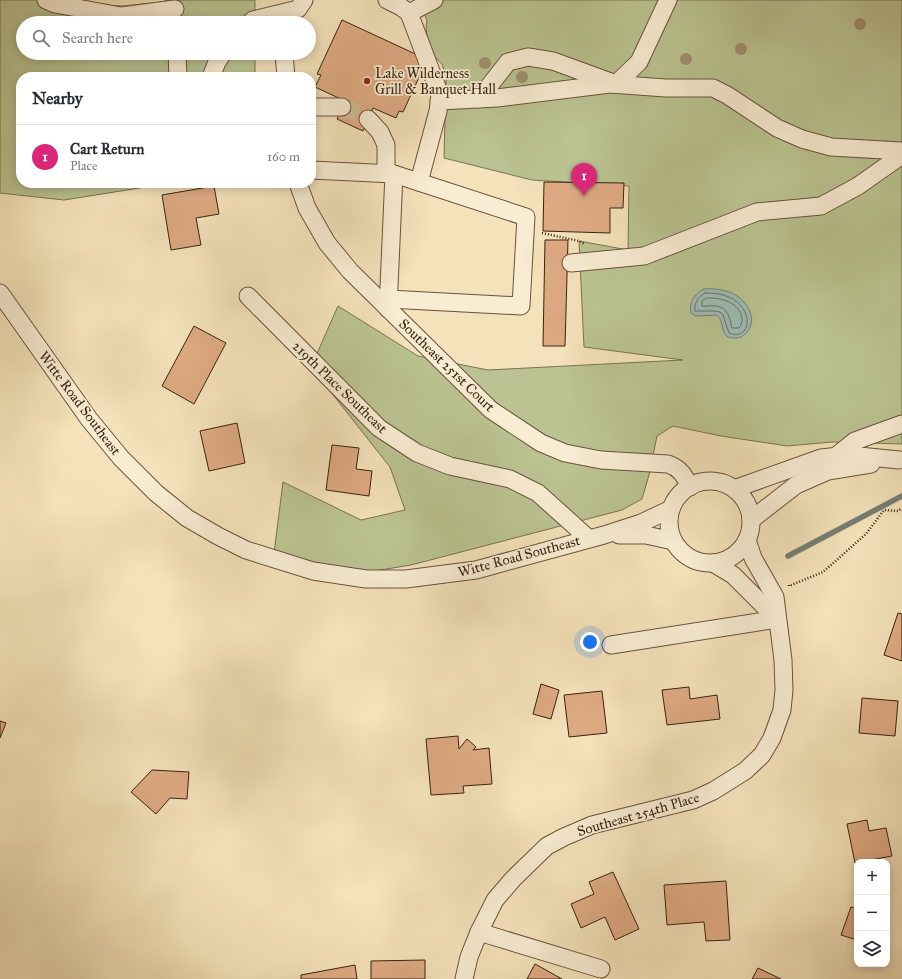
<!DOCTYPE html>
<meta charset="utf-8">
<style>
body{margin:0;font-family:"IM FELL Great Primer",serif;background:#f7f7f7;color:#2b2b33}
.controls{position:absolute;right:12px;bottom:12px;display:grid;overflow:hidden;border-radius:8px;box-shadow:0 2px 10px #0003}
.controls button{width:36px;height:36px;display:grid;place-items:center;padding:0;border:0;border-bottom:1px solid #e1e1e2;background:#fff;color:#2b2b33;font:20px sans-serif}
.you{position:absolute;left:590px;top:642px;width:14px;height:14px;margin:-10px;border:3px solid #fff;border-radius:50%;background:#1a73e8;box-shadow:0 0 0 6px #1a73e833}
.badge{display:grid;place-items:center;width:26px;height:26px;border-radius:50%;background:#db2777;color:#fff;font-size:13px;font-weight:700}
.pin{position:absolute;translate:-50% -33px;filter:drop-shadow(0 1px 2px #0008)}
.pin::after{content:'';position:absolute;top:21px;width:14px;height:12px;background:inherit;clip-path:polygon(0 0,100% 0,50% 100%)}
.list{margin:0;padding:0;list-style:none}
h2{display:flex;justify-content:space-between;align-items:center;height:52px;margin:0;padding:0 16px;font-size:17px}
h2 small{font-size:13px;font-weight:400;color:#7c7c81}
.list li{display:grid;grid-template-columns:26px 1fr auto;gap:12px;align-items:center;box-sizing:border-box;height:64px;padding:0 16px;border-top:1px solid #e1e1e2}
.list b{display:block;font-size:15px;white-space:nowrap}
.list p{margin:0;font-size:13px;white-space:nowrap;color:#7c7c81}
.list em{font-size:13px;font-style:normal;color:#7c7c81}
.icon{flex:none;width:22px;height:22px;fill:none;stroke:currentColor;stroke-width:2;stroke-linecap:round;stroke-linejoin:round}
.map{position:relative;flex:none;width:902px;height:979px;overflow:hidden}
.search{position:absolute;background:#fff;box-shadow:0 2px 10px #0003;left:16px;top:16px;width:300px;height:44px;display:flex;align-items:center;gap:10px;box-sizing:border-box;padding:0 14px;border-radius:22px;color:#7c7c81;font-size:15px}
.panel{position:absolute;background:#fff;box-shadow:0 2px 10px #0003;left:16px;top:72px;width:300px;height:116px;border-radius:16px}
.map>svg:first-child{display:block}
</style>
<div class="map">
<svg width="902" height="979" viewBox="0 0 902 979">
<rect width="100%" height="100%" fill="#f4e2ba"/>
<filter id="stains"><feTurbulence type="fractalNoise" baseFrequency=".005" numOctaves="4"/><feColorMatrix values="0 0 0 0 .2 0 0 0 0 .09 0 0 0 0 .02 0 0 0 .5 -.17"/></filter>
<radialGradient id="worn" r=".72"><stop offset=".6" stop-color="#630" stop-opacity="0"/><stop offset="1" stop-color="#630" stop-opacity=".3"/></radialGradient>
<g fill="#bac391" stroke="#7a7252">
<path d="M 0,0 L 73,0 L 101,5 L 123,6 L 161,2 L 168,0 L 255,0 L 255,23 L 23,23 L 23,53 L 255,53 L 255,77 L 21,77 L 21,183 L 171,183 L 64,200 L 0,193 Z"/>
<path d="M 420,0 L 902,0 L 902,444 L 832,442 L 787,446 L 721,436 L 673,426 L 657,436 L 649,475 L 642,499 L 622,510 L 411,565 L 362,573 L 273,561 L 283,482 L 361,520 L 405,510 L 390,467 L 311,367 L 338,306 L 418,356 L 488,370 L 683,360 L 584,347 L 579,241 L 628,250 L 629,186 L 532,180 L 444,158 L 446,78 L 442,64 L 435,57 L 427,36 L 426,27 L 427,21 Z"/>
</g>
<path fill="#9dbdb6" stroke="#757f74" d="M 704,289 C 713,288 726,290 734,294 C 747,301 758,319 747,332 C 744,336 741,337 737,338 C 734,338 730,338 728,337 C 720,332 724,320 717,315 L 696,316 L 691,313 C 689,303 694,294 704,289 Z"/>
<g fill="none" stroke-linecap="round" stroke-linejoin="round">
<g stroke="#6b7064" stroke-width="1">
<path d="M 705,293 C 757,291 756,344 729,333 L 723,315 L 720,312 L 715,311 L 695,311 C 694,303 698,297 705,293 Z"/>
<path d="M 707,298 C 713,298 720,298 726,301 C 738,304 747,318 739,328 L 732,328 C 729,318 729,307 715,306 C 711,305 706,307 702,306 L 702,301 Z"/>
</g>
<path stroke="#757f74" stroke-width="5.5" d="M 788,556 L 902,496"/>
</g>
<g fill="#deaa82" stroke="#392212">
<path d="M 342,20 L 424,58 L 418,70 L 422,71 L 403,112 L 399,111 L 396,118 L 373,108 L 363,131 L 337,119 L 345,101 L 315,87 L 321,75 L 317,74 Z"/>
<path d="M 544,182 L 624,183 L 623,208 L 610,208 L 610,233 L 543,231 Z"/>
<path d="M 214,186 L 219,214 L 196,218 L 201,245 L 171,250 L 162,195 Z"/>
<path d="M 545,240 L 568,240 L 565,346 L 543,346 Z"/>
<path d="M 194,326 L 226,343 L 194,404 L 162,386 Z"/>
<path d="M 237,423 L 245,463 L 209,471 L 200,431 Z"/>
<path d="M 332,445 L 359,448 L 356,469 L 372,471 L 369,496 L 326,490 Z"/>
<path d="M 898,613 L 902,614 L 902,661 L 884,655 Z"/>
<path d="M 541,684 L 559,690 L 551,719 L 533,714 Z"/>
<path d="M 689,687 L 690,699 L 717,695 L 720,719 L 667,725 L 662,690 Z"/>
<path d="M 602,691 L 607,733 L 569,737 L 564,695 Z"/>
<path d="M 862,698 L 898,701 L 895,736 L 859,733 Z"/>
<path d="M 0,721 L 6,723 L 0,738 Z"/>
<path d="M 458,736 L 459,749 L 467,739 L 476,747 L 473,750 L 489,748 L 492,784 L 463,786 L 464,793 L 431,795 L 426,739 Z"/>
<path d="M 152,770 L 189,772 L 187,799 L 170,798 L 156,814 L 131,792 Z"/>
<path d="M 867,820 L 869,831 L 886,828 L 892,856 L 855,863 L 847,824 Z"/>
<path d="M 613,872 L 639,929 L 615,940 L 605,917 L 581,928 L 571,904 L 594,894 L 589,882 Z"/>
<path d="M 726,881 L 730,940 L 706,941 L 704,922 L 667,925 L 664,885 Z"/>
<path d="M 851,907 L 857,909 L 857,940 L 841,935 Z"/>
<path d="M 425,960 L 425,979 L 371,979 L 371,961 Z"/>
<path d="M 535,964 L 562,979 L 527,979 Z"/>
<path d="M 355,965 L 357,979 L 301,979 L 301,975 Z"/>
<path d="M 758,968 L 781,979 L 752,979 Z"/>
</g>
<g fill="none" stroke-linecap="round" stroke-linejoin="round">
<path stroke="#cfbc98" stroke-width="17" stroke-dasharray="17 8" stroke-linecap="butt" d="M 342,107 L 358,113 L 368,119"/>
<defs>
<g id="minor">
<path d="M 46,0 L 55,4 L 121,16 L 175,9"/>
<path d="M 387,0 L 401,7 L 409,13 L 440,95 L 438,111 L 419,182"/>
<path d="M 409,13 L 434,0"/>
<path d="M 250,23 L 253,20 L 298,9 L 304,0"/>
<path d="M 177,53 L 178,77"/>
<path d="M 284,53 L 286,77"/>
<path d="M 211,77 L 217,62 L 223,53"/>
<path d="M 479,99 L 508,62 L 528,57 L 553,61 L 616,84 L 639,62 L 668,0"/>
<path d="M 439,101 L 497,98 L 610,84 L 666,88 L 713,88 L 727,95 L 777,128 L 802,139 L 831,147 L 902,151"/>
<path d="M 311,107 L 342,107"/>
<path d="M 368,119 L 380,132 L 386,145 L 386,173"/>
<path d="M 311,170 L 394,174 L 388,309"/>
<path d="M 298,183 L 307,208 L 327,243 L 350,271 L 491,410 L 541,443 L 565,453 L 601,460 L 668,464 C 680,468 684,475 690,487"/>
<path d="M 571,263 L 644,256 L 757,212 L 821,206 L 858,186 L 902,155"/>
<path d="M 0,293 L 89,419 L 121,458 L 156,493 L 187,518 L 218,536 L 246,550 L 313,571 L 366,579 L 406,579 L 476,570 L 604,535 L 641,523 L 671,509"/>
<path d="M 248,296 L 379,428 L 417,453 L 450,466 L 510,479 L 538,493 L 588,538"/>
<path d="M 388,299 L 521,306 L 526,217 L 394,174"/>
<path d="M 835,457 L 855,441 L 902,424"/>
<circle cx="710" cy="522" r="41"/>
<path d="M 734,489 L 821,458 L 849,455 L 899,460"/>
<path d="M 751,520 L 796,485 L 828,471 L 871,464"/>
<path d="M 619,535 L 646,535 L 673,541"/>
<path d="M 713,563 L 733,575 L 777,619"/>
<path d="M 611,645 L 777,619"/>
<path d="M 479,932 L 601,969"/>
<path d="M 464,979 L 469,957 L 479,932 L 495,900 L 513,879 L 547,846 L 564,837 L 592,825 L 693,800 L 713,791 L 745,771 L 762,755 L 772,738 L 782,710 L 784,690 L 783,660 L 775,597 L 753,558 L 747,540"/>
</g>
</defs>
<use href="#minor" stroke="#68523c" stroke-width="19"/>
<g stroke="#392212" stroke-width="2.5" stroke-dasharray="1 2" stroke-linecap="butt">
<path d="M 542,233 L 579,241 L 585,244"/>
<path d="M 789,585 L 789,586 L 823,572 L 866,534 L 884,510 L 898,511 L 902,508"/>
</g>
<use href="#minor" stroke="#f8ecd2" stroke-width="17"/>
</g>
<g fill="#9f8e6f">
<circle cx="860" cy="24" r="6"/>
<circle cx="741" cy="49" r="6"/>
<circle cx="686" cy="59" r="6"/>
<circle cx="485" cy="63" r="6"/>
<circle cx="522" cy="77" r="6"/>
</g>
<circle fill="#8f2418" stroke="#f8ecd2" stroke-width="1.5" cx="367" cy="81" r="4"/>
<g text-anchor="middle" stroke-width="3.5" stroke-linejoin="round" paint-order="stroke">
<g font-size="14" fill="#392212" stroke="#f8ecd2" text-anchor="start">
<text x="375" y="78">Lake Wilderness<tspan x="375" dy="16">Grill &amp; Banquet Hall</tspan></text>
</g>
<g font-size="14" fill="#392212" stroke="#f8ecd2">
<text transform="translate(447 365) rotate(44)" y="5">Southeast 251st Court</text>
<text transform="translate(340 387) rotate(44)" y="5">219th Place Southeast</text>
<text transform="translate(80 403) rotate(53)" y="5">Witte Road Southeast</text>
<text transform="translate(519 556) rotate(-15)" y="5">Witte Road Southeast</text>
<text transform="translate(638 814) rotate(-16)" y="5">Southeast 254th Place</text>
</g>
</g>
<rect width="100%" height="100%" filter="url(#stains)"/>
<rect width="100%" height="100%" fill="url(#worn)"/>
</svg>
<div class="controls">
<button>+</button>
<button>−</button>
<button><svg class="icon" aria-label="layers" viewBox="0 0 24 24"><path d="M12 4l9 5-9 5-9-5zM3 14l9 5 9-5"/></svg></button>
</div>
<div class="you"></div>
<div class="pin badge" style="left:584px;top:196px">1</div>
<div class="search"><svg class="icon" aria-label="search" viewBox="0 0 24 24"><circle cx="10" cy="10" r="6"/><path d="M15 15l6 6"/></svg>Search here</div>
<section class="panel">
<h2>Nearby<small></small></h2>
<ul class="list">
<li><span class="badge">1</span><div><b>Cart Return</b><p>Place</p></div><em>160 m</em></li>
</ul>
</section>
</div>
